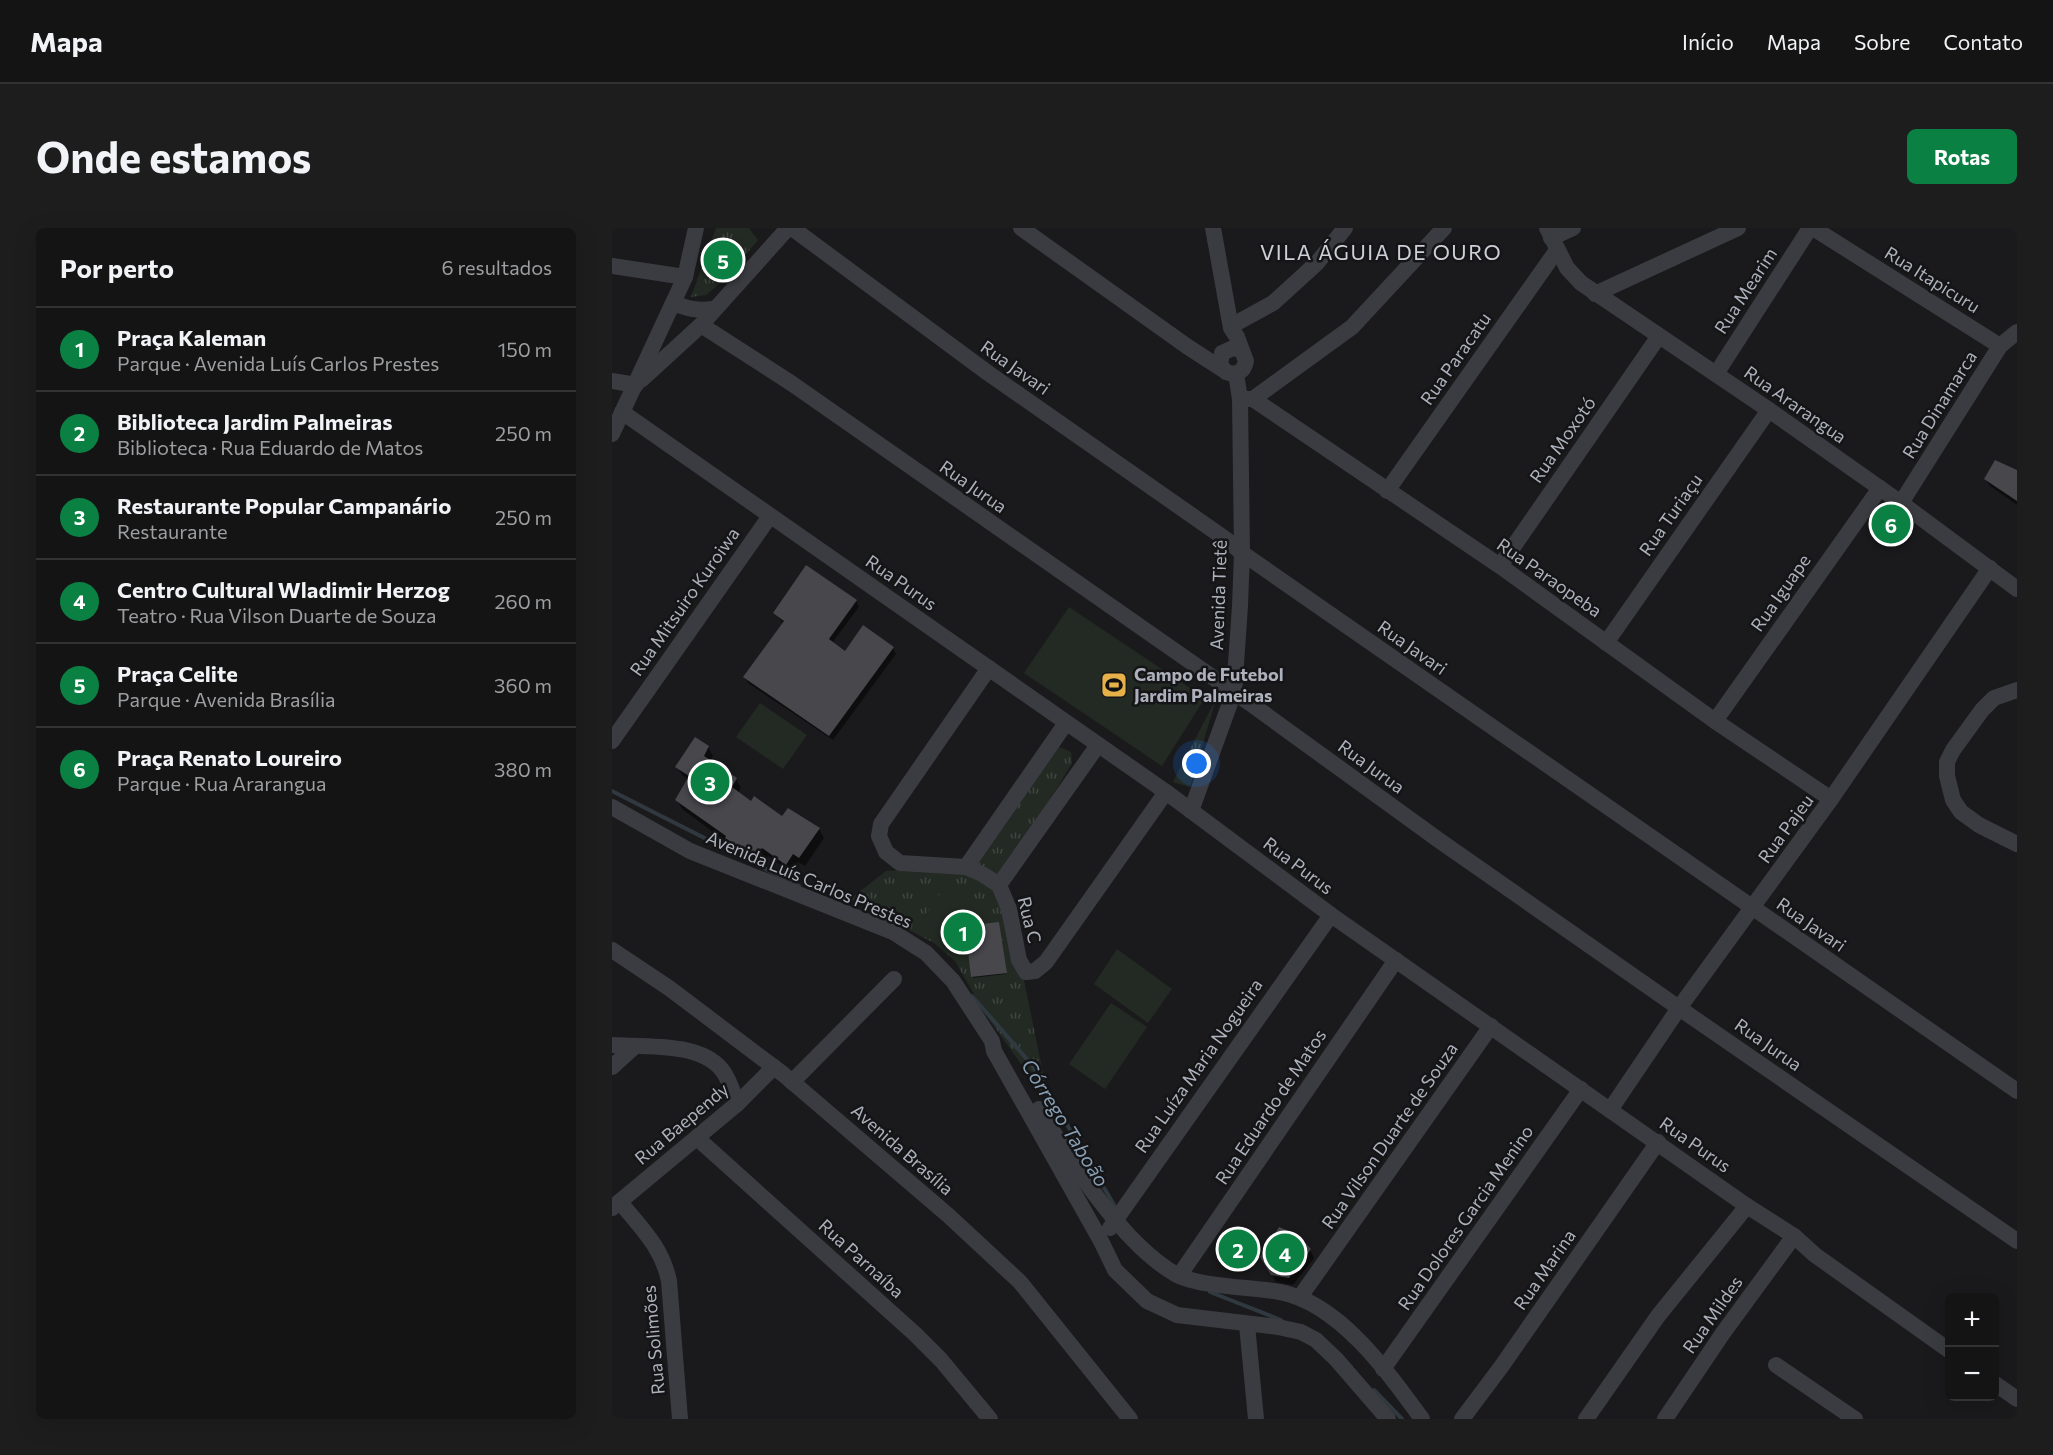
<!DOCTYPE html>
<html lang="pt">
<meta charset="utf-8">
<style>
body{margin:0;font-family:Commissioner,sans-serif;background:#1d1d1e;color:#f1f3f6}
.controls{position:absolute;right:18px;bottom:18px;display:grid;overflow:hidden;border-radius:9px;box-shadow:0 6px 24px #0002}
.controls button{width:54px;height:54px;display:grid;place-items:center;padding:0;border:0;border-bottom:2px solid #333334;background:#141415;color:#f1f3f6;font:30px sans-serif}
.you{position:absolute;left:585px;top:536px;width:21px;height:21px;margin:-15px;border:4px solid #fff;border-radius:50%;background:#1a73e8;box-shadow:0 0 0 9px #1a73e833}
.badge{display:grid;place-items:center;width:39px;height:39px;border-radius:50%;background:#0b8043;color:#fff;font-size:20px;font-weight:700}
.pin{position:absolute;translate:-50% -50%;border:3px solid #fff;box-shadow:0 2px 6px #0006}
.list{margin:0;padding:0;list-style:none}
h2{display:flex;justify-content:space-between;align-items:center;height:78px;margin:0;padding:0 24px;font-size:26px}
h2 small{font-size:20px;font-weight:400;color:#9d9ea0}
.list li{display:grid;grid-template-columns:39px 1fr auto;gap:18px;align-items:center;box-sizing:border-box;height:84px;padding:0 24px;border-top:2px solid #333334}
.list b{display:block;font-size:22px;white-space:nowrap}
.list p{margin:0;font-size:20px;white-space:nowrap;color:#9d9ea0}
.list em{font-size:20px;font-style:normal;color:#9d9ea0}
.map{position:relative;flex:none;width:1405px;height:1191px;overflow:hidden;border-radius:9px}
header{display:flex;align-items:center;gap:36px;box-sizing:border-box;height:84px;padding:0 30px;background:#141415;border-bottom:2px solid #333334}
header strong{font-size:28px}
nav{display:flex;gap:33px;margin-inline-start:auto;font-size:21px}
.intro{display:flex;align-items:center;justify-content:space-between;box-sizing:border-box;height:144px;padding:0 36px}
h1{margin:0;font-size:42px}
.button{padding:15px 27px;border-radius:9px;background:#0b8043;color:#fff;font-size:21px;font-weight:700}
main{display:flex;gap:36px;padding:0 36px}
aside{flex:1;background:#141415;border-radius:9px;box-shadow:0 6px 24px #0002}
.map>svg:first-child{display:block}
</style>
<header>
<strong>Mapa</strong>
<nav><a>Início</a><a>Mapa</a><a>Sobre</a><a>Contato</a></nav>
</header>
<div class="intro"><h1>Onde estamos</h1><a class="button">Rotas</a></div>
<main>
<aside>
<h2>Por perto<small>6 resultados</small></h2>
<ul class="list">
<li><span class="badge">1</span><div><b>Praça Kaleman</b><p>Parque · Avenida Luís Carlos Prestes</p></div><em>150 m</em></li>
<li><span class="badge">2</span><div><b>Biblioteca Jardim Palmeiras</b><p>Biblioteca · Rua Eduardo de Matos</p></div><em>250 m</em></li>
<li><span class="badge">3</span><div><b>Restaurante Popular Campanário</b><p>Restaurante</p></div><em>250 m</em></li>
<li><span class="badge">4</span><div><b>Centro Cultural Wladimir Herzog</b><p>Teatro · Rua Vilson Duarte de Souza</p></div><em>260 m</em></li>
<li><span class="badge">5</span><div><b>Praça Celite</b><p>Parque · Avenida Brasília</p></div><em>360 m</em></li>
<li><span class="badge">6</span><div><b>Praça Renato Loureiro</b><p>Parque · Rua Ararangua</p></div><em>380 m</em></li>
</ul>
</aside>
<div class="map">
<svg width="1405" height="1191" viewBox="0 0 1405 1191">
<defs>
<pattern id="park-tufts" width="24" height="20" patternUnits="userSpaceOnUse" patternTransform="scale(1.5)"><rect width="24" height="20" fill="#222a23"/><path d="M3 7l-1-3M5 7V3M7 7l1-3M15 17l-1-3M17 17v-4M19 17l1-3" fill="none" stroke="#3f4641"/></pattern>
</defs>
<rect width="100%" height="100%" fill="#1a1a1c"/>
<g fill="url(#park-tufts)">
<path d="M 104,0 L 137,0 L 146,12 L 113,51 L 94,67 L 79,69 Z"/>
<path d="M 1269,282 L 1301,294 L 1299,303 L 1277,312 L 1265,307 L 1257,299 Z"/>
<path d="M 604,471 L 578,559 L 561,554 Z"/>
<path d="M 447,519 L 459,524 L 460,535 L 387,657 L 400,693 L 437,875 L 374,787 L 343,733 L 322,715 L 238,671 L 274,643 L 354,639 Z"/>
</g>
<g fill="#222a23">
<path d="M 457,379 L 593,470 L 550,538 L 412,445 Z"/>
<path d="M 148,475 L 195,507 L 171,541 L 124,509 Z"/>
<path d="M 336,654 L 362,671 L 334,714 L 308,696 Z"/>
<path d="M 505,721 L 560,761 L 536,795 L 482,756 Z"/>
<path d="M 499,775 L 535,799 L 493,861 L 457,836 Z"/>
</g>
<g fill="#0007">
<path d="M 1405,241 L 1405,277 L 1378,258 L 1373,251 L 1403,243 Z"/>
<path d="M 244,373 L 247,379 L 220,415 L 233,425 L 281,420 L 284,426 L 221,512 L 136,455 L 133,449 L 172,396 L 163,385 Z"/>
<path d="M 96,519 L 101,528 L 98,534 L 124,551 L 129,560 L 126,565 L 139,575 L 171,590 L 207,601 L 212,610 L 193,638 L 186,634 L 180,645 L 156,628 L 148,639 L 70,581 L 65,572 L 77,552 L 70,547 L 65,539 Z"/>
<path d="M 387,697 L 394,746 L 361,750 L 360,748 Z"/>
<path d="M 636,1013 L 640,1029 L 637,1037 L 616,1036 L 614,1031 Z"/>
<path d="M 698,1022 L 702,1030 L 681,1057 L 664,1054 L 650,1029 Z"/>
</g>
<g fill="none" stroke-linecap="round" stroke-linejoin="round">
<g stroke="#30393f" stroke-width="4">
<path d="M 0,563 L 187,658"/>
<path d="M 360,768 L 420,837 L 505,982"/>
<path d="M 598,1064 L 669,1092"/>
<path d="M 762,1162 L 790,1191"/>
</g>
</g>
<g fill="#47474c">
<path d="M 1383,232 L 1405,242 L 1405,273 L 1372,251 Z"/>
<path d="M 194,337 L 245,372 L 217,411 L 233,423 L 251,397 L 282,419 L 217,508 L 131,449 L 172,393 L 161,385 Z"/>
<path d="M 83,509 L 97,518 L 92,528 L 125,550 L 120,559 L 139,573 L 142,568 L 170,588 L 176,580 L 208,600 L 187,630 L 181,626 L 174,637 L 150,620 L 143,631 L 113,610 L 114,608 L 63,572 L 77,548 L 63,539 Z"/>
<path d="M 387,694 L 395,745 L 359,749 L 353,698 Z"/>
<path d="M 667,999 L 684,1006 L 699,1021 L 677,1050 L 659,1047 L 648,1029 Z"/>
<path d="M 616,1008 L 637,1011 L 638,1023 L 635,1033 L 612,1032 Z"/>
</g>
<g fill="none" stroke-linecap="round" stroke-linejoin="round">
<g stroke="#3b3c41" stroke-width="16">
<path d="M 180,0 L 376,145 L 615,312 L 630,325 L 1405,863"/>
<path d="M 409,0 L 576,119 L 610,141"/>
<path d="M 601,0 L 619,100 L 625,109 L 634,133 C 632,144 624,148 614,144 L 608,137 L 610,125 L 621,120 L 629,122"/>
<path d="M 935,0 L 955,40 L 969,55 L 1157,182 L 1289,275 L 1405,361"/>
<path d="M 1201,0 L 1388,118"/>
<path d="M 939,10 L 961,0"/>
<path d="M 0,38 L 73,49"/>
<path d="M 983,66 L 1126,0"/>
<path d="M 61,75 C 76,81 86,83 101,81"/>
<path d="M 89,97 L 179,155 L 639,476 L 828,613 L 1067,780 L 1405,1013"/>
<path d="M 619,98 L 661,75 L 705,35 L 733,0"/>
<path d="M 1104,146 L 1198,0"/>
<path d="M 29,152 L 89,97 L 176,0"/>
<path d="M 0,153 L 24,157"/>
<path d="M 628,171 L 641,171 L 888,338 L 1103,493 L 1219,571"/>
<path d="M 641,171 L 740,99 L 832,0"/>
<path d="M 10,184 L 554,564 L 719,687 L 1135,978 L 1182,1008 L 1203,1027 L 1338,1123"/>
<path d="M 0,206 L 73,49 L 84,0"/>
<path d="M 775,263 L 945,22"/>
<path d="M 1289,275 L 1388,118 L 1405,104"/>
<path d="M 888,338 L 1047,108"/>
<path d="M 994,415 L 1157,182"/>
<path d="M 377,440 L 269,596 L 267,608 L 274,624 L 288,635 L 354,639 L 370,646 L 387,657 L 397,681 L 407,732 L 414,744 L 423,743 L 434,734 L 554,564"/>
<path d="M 1405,462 L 1382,470 L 1370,482 L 1341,522 L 1335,534 L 1335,548 L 1341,572 L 1349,584 L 1367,597 L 1405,616"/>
<path d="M 1103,493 L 1268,260"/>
<path d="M 0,513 L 158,288"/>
<path d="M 0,579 L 78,623 L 281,704 L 314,725 L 341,753 L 380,813 L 382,823 L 489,1013 L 503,1042 L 535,1073 L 565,1087 L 666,1099 L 689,1104 L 704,1112 L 724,1131 L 776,1191"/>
<path d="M 579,583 L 622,464 L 628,378 L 630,325 L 628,171 L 624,146"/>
<path d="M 354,639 L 454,495"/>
<path d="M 387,657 L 486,517"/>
<path d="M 0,722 L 57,760 L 171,846 L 337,988 L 408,1054 L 518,1191"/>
<path d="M 0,817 C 33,819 88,814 110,842 C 118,852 121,865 125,876"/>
<path d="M 0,839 L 23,818"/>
<path d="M 180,854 L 282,751"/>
<path d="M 427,881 C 459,934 510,1016 565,1047 C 588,1059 640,1059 668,1064 C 727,1075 776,1144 810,1191"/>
<path d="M 998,882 L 1067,780 L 1219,571 L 1378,340"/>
<path d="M 85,910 L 303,1106 L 329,1132 L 378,1191"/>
<path d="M 8,974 C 29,1000 50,1019 57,1053 L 68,1191"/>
<path d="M 0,980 L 125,876 L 162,839"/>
<path d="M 498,1000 L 719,687"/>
<path d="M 567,1048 L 784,732"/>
<path d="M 688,1069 L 879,798"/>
<path d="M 635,1097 L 644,1191"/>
<path d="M 1164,1137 L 1243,1191"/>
<path d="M 771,1141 L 969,861"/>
<path d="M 1382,1155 L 1405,1171"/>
<path d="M 850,1191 L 889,1139 L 1046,914"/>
<path d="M 974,1191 L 1046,1088 L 1135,978"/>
<path d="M 1053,1191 L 1111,1105 L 1182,1008"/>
</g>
</g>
<defs>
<symbol id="stadium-square" viewBox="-11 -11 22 22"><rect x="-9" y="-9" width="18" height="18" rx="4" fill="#e6b148" stroke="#151517"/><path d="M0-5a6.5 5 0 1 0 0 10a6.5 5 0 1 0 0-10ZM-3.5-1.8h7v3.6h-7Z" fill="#111"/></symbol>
</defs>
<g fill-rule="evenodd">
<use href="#stadium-square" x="487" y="442" width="30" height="30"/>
</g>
<g text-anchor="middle" stroke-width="5" stroke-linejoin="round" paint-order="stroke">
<g font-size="18" fill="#adb1bb" stroke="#151517">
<text transform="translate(1320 52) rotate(32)" y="6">Rua Itapicuru</text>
<text transform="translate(1134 63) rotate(-57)" y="6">Rua Mearim</text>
<text transform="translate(844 131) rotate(-55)" y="6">Rua Paracatu</text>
<text transform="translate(403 140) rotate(35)" y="6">Rua Javari</text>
<text transform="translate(1183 177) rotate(35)" y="6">Rua Ararangua</text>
<text transform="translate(1328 177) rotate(-58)" y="6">Rua Dinamarca</text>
<text transform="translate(951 212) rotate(-55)" y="6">Rua Moxotó</text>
<text transform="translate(361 259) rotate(35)" y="6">Rua Jurua</text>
<text transform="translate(1059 287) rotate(-55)" y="6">Rua Turiaçu</text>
<text transform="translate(937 350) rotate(35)" y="6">Rua Paraopeba</text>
<text transform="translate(289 355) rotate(35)" y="6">Rua Purus</text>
<text transform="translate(1169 365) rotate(-55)" y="6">Rua Iguape</text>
<text transform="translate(607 367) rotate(-88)" y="6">Avenida Tietê</text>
<text transform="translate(73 374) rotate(-55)" y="6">Rua Mitsuiro Kuroiwa</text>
<text transform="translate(800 420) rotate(35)" y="6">Rua Javari</text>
<text transform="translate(759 539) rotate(36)" y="6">Rua Jurua</text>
<text transform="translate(1174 601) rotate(-54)" y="6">Rua Pajeu</text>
<text transform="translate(686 638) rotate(37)" y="6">Rua Purus</text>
<text transform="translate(197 652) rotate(23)" y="6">Avenida Luís Carlos Prestes</text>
<text transform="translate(417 692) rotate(76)" y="6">Rua C</text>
<text transform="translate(1199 697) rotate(35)" y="6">Rua Javari</text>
<text transform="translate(1156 817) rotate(35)" y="6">Rua Jurua</text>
<text transform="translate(587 838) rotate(-55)" y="6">Rua Luíza Maria Nogueira</text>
<text transform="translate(659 879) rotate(-56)" y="6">Rua Eduardo de Matos</text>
<text transform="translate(70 896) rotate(-40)" y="6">Rua Baependy</text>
<text transform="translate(778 908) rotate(-55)" y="6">Rua Vilson Duarte de Souza</text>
<text transform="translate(1083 917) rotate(35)" y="6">Rua Purus</text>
<text transform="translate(290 922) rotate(41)" y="6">Avenida Brasília</text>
<text transform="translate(854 990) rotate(-55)" y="6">Rua Dolores Garcia Menino</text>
<text transform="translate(249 1031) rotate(42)" y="6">Rua Parnaíba</text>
<text transform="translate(933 1042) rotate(-55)" y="6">Rua Marina</text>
<text transform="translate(1101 1087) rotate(-55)" y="6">Rua Mildes</text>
<text transform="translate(42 1112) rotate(-95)" y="6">Rua Solimões</text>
</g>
<g font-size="18" font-weight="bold" fill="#adb1bb" stroke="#151517" text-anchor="start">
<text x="522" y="453">Campo de Futebol<tspan x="522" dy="21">Jardim Palmeiras</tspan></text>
</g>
<g font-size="20" font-style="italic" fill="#879eb3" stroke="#151517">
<text transform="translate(453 895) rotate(58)" y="7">Córrego Taboão</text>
</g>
<g font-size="21" letter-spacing="1.5" fill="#ced0d7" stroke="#151517">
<text x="769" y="32">VILA ÁGUIA DE OURO</text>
</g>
</g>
</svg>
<div class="controls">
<button>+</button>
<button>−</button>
</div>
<div class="you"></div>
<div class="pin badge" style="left:351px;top:704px">1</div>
<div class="pin badge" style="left:626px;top:1021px">2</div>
<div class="pin badge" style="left:98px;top:554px">3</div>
<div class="pin badge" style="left:673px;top:1025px">4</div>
<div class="pin badge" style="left:111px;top:32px">5</div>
<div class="pin badge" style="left:1279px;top:296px">6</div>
</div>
</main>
